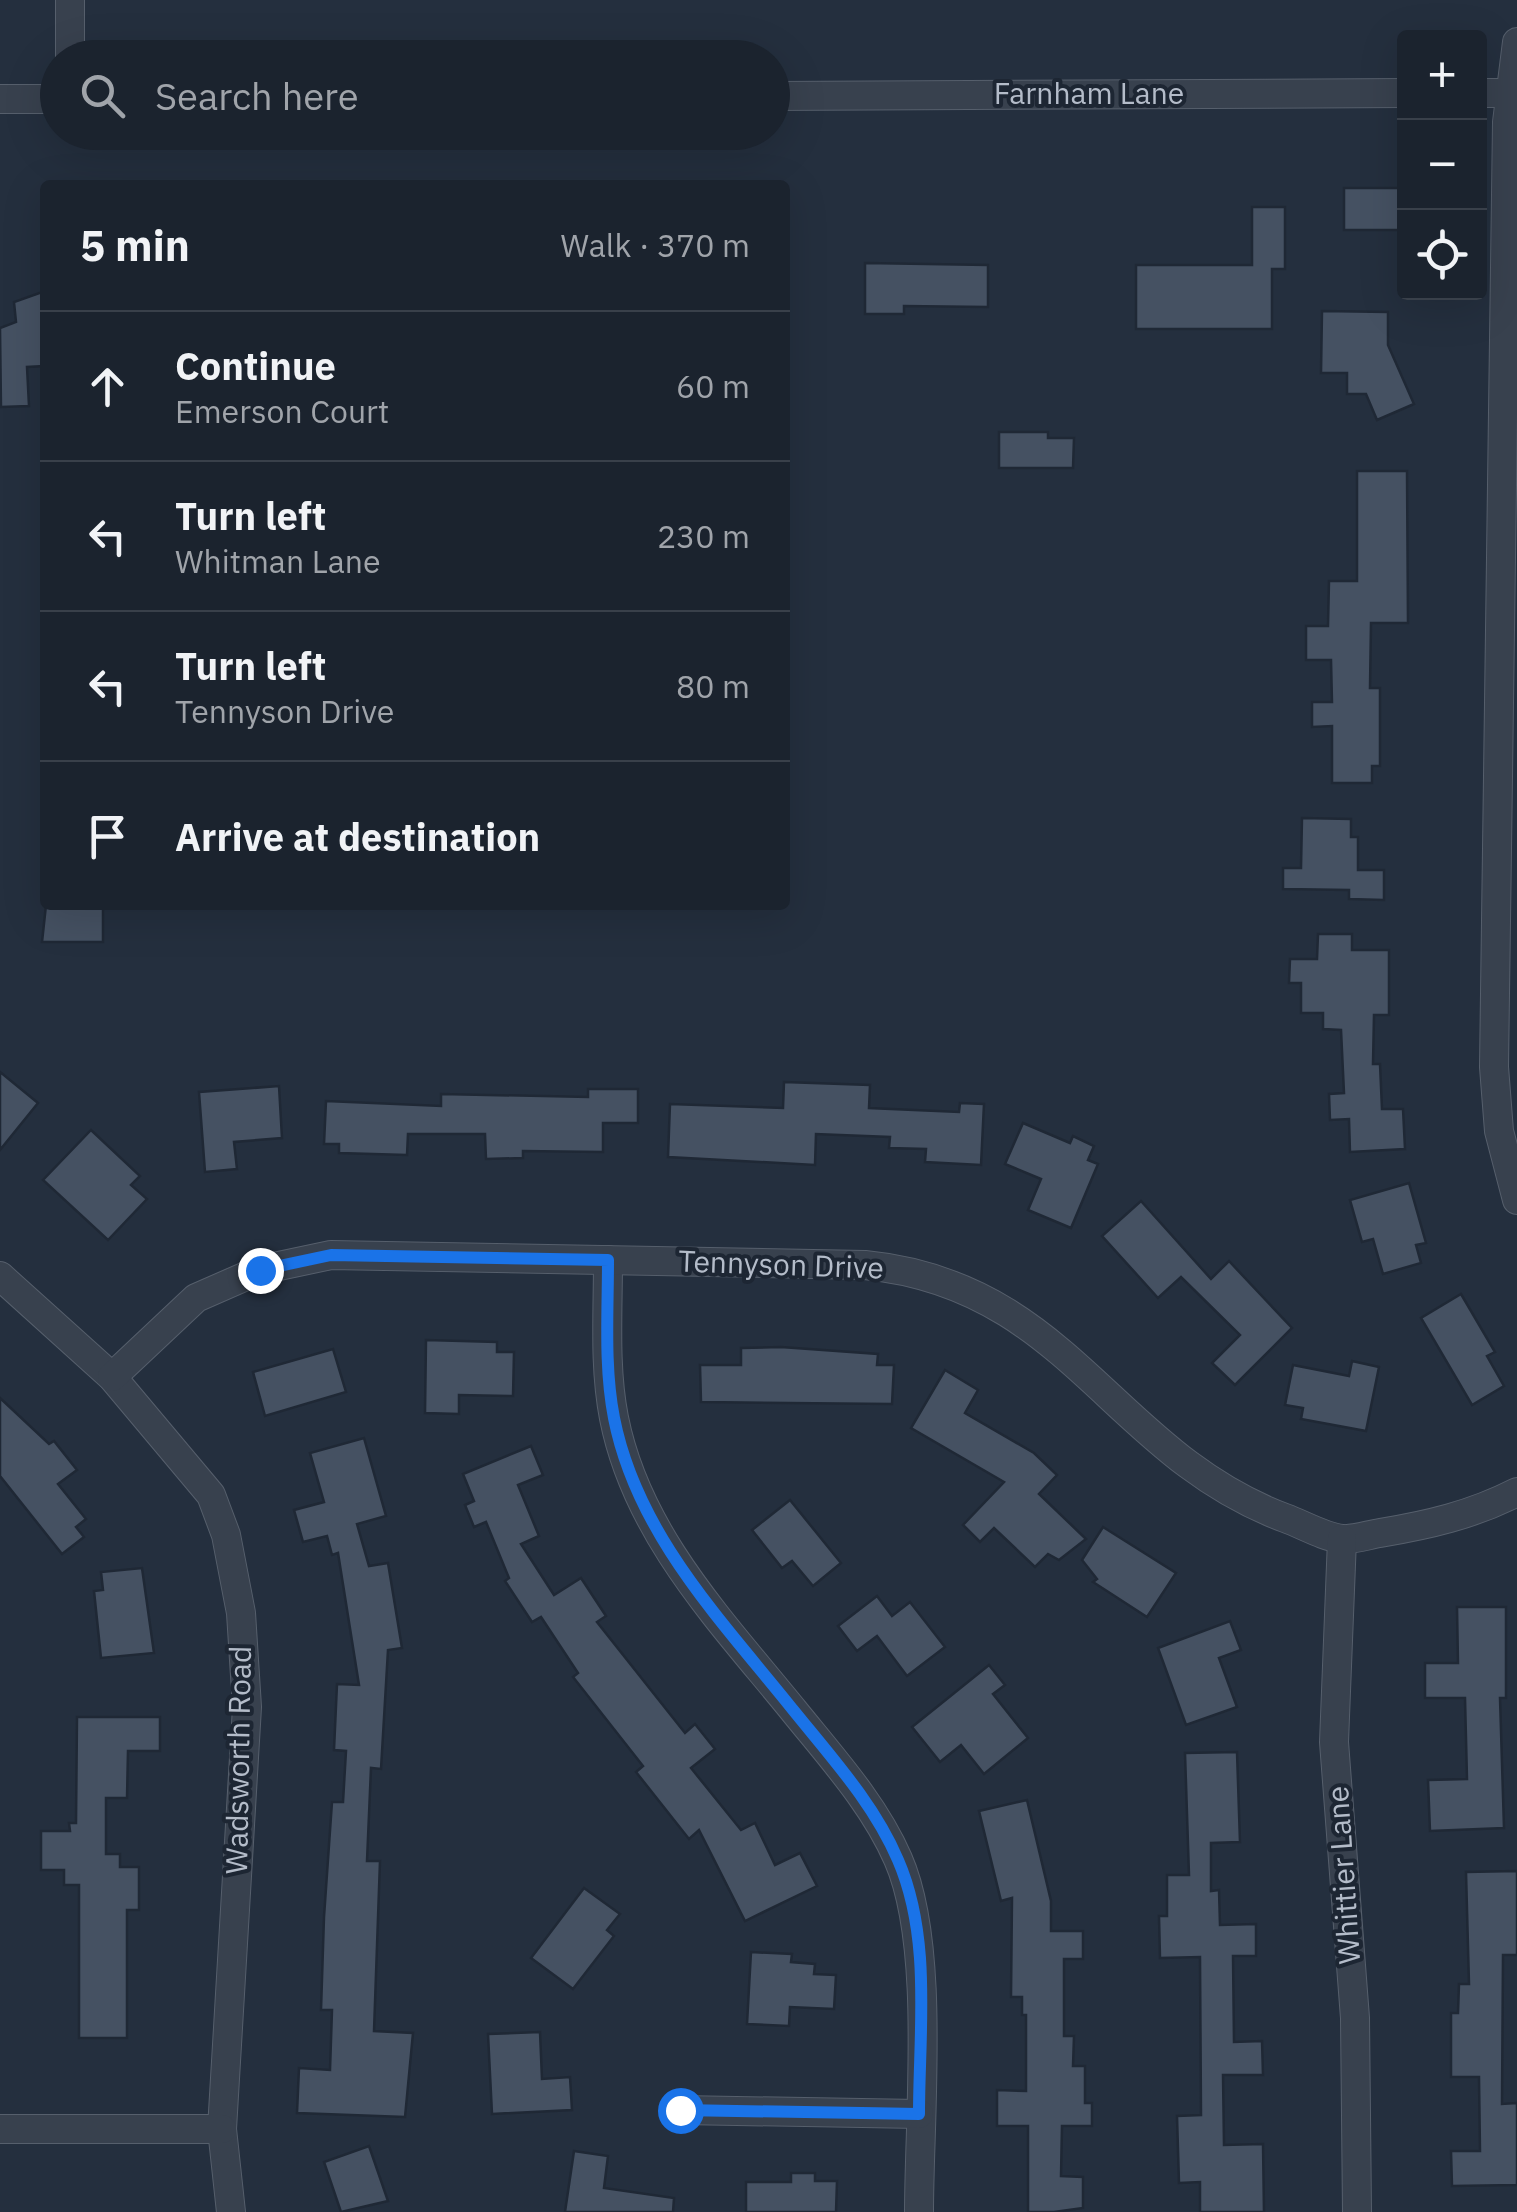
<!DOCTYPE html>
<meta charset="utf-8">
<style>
body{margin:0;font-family:"IBM Plex Sans",sans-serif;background:#242b36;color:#f1f3f6}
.controls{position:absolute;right:30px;top:30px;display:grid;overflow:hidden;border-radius:10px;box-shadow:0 10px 40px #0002}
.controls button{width:90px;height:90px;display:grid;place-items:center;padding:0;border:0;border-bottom:2px solid #39404a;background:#1b232e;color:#f1f3f6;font:50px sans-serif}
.stop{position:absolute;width:30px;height:30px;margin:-22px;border:8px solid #1a73e8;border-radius:50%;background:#fff}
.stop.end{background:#1a73e8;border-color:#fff;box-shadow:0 2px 10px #0008}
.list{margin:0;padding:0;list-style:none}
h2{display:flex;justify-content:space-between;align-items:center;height:130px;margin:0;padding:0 40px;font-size:42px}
h2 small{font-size:32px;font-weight:400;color:#a0a4aa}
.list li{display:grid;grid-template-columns:65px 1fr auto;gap:30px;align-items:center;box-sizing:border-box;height:150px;padding:0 40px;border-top:2px solid #39404a}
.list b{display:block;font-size:38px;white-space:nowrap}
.list p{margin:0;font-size:32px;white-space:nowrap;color:#a0a4aa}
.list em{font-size:32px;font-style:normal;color:#a0a4aa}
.icon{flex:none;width:55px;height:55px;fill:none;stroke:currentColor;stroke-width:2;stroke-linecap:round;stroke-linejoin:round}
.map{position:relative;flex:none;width:1517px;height:2212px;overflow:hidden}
.search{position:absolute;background:#1b232e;box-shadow:0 10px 40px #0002;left:40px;top:40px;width:750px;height:110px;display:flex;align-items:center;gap:25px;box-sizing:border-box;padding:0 35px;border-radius:55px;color:#a0a4aa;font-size:38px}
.panel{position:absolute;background:#1b232e;box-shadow:0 10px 40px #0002;left:40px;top:180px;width:750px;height:730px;border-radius:10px}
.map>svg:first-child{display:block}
</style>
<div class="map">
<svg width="1517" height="2212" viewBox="0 0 1517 2212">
<rect width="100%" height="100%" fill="#242f3e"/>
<g fill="#455162" stroke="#1f2835" stroke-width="2.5">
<rect x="1344" y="188" width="60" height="42"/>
<path d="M 1252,207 L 1285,207 L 1285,269 L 1272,269 L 1272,329 L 1136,329 L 1136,265 L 1252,265 Z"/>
<path d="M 865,263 L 988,265 L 988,307 L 904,306 L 904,314 L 865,314 Z"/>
<path d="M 45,291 L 45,366 L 27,367 L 29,406 L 1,407 L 0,328 L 16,322 L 14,302 Z"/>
<path d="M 1322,311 L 1388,312 L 1388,345 L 1414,404 L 1377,420 L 1366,394 L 1347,394 L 1347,373 L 1321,373 Z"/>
<path d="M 999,432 L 1048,432 L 1048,438 L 1074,438 L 1073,468 L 999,468 Z"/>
<path d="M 1357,471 L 1407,471 L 1408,623 L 1371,623 L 1370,688 L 1380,688 L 1380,766 L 1372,766 L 1372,783 L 1332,783 L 1332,726 L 1312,727 L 1312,702 L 1332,702 L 1331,660 L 1306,660 L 1306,626 L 1328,626 L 1329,581 L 1357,581 Z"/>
<path d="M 1302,818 L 1351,819 L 1351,837 L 1358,837 L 1358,870 L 1384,870 L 1384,900 L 1349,899 L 1349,890 L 1283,889 L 1283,868 L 1301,868 Z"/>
<path d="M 46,905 L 103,905 L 103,942 L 42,942 Z"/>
<path d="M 1318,934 L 1352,934 L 1352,950 L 1389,950 L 1389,1015 L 1374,1015 L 1373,1064 L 1380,1064 L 1382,1109 L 1403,1109 L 1405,1149 L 1350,1152 L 1349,1119 L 1330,1120 L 1329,1094 L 1344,1093 L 1341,1030 L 1323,1029 L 1323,1013 L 1301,1013 L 1301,983 L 1289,983 L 1290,959 L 1317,959 Z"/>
<path d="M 0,1072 L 38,1103 L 0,1150 Z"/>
<path d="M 784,1082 L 870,1085 L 869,1108 L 959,1112 L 960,1103 L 984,1104 L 981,1165 L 925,1162 L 926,1149 L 889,1148 L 890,1137 L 816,1134 L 815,1165 L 668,1157 L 670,1104 L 783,1108 Z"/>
<path d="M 279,1086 L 282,1138 L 234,1142 L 237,1169 L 205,1172 L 199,1092 Z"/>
<path d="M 588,1089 L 638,1089 L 638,1123 L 603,1123 L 603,1152 L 523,1151 L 523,1158 L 486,1159 L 485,1134 L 408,1134 L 407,1155 L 339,1153 L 339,1144 L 324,1144 L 326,1101 L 441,1106 L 441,1094 L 588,1097 Z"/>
<path d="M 1023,1123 L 1070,1143 L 1073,1136 L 1094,1146 L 1088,1160 L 1098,1164 L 1071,1228 L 1028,1210 L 1041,1179 L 1005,1164 Z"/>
<path d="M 91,1130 L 140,1176 L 131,1185 L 147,1199 L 108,1240 L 43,1180 Z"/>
<path d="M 1409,1183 L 1426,1243 L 1416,1245 L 1421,1263 L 1383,1274 L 1373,1239 L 1362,1242 L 1350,1200 Z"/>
<path d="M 1141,1201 L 1211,1279 L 1229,1261 L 1292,1328 L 1235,1385 L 1212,1363 L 1240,1335 L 1181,1277 L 1158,1298 L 1102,1236 Z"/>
<path d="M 1461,1294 L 1495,1352 L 1487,1356 L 1504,1386 L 1472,1405 L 1421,1318 Z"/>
<path d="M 426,1340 L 497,1342 L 497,1352 L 514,1352 L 513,1396 L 459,1395 L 459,1414 L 425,1413 Z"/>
<path d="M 781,1347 L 878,1354 L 877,1365 L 894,1365 L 892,1404 L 701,1402 L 700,1365 L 741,1365 L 741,1348 Z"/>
<path d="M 333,1349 L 346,1392 L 265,1416 L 253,1372 Z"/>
<path d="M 1352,1361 L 1379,1367 L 1366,1431 L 1301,1419 L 1303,1408 L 1285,1405 L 1293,1365 L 1349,1376 Z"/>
<path d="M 945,1370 L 978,1390 L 965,1413 L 1034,1453 L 1057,1475 L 1039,1494 L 1086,1539 L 1059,1560 L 1048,1554 L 1035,1567 L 994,1528 L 980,1542 L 963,1525 L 1004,1482 L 911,1428 Z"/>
<path d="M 0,1398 L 49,1444 L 54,1441 L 77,1470 L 58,1484 L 86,1519 L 76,1527 L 84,1537 L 62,1554 L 0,1476 Z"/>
<path d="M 364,1438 L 386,1516 L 357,1524 L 369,1566 L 388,1563 L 402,1648 L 388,1650 L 381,1769 L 371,1768 L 367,1861 L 380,1861 L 374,2031 L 413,2033 L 405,2117 L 297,2113 L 299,2068 L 330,2070 L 332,2010 L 321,2010 L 324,1917 L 332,1802 L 343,1802 L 346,1751 L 334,1750 L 337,1684 L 359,1685 L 338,1553 L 332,1555 L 327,1536 L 303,1542 L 294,1510 L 324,1502 L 310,1453 Z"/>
<path d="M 531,1446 L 543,1475 L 518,1485 L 539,1536 L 521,1544 L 554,1595 L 581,1578 L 606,1616 L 597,1622 L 685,1733 L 695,1724 L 715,1749 L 691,1768 L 741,1830 L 755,1823 L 775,1865 L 800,1853 L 817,1886 L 745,1921 L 699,1830 L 689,1839 L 636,1772 L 643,1766 L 573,1677 L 578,1673 L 541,1617 L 532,1622 L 505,1581 L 509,1578 L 486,1522 L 474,1527 L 465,1505 L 474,1501 L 463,1474 Z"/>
<path d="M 790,1500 L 841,1563 L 813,1586 L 792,1561 L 782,1568 L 752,1530 Z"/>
<path d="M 1103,1527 L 1176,1573 L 1147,1617 L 1093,1582 L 1097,1579 L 1082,1560 Z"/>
<path d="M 142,1568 L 154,1653 L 101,1658 L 94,1591 L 103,1590 L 101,1572 Z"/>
<path d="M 877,1596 L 892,1616 L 910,1602 L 945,1647 L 907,1676 L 877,1636 L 857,1651 L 838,1626 Z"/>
<path d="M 1457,1607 L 1506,1607 L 1506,1698 L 1500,1698 L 1504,1828 L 1430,1831 L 1428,1780 L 1467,1779 L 1465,1698 L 1425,1698 L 1425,1663 L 1458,1663 Z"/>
<path d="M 1230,1621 L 1241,1650 L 1219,1658 L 1237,1707 L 1186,1725 L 1158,1648 Z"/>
<path d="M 989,1665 L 1005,1685 L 993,1694 L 1028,1738 L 984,1774 L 961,1745 L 940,1762 L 912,1727 Z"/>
<path d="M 77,1717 L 160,1717 L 160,1751 L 128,1751 L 127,1798 L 106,1798 L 106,1854 L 120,1854 L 120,1867 L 139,1867 L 139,1910 L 127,1910 L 127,2038 L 79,2038 L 79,1885 L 64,1885 L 64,1870 L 41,1870 L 41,1831 L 70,1831 L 69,1823 L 76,1823 Z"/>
<path d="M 1237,1752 L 1240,1842 L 1211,1843 L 1211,1891 L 1219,1890 L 1220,1925 L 1256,1924 L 1256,1956 L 1233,1956 L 1234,2042 L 1262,2041 L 1263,2075 L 1223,2075 L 1224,2145 L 1263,2144 L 1264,2212 L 1200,2212 L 1200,2182 L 1179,2183 L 1177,2116 L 1201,2115 L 1200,1957 L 1160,1958 L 1159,1916 L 1167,1916 L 1167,1875 L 1189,1875 L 1185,1753 Z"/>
<path d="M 1027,1800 L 1051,1901 L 1051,1931 L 1083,1931 L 1083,1959 L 1064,1959 L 1064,2036 L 1074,2036 L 1073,2066 L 1085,2066 L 1085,2103 L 1092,2103 L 1092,2126 L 1062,2126 L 1061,2176 L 1083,2177 L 1083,2208 L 1054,2212 L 1028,2212 L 1028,2126 L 997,2126 L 997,2090 L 1026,2091 L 1026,2015 L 1022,2015 L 1022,1997 L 1011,1997 L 1012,1898 L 1001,1901 L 979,1811 Z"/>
<path d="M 1517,1871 L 1517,1955 L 1503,1955 L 1502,2104 L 1517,2103 L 1517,2185 L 1452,2186 L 1451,2151 L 1480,2151 L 1479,2077 L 1451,2077 L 1451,2013 L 1458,2013 L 1459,1984 L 1469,1984 L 1466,1872 Z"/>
<path d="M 584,1888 L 620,1914 L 607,1930 L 614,1936 L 573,1989 L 531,1958 Z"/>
<path d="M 751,1952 L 792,1954 L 791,1962 L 815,1964 L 814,1974 L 836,1975 L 834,2009 L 790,2007 L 789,2026 L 747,2024 Z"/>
<path d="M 540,2032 L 542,2079 L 570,2077 L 572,2110 L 492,2114 L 488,2034 Z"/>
<path d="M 369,2146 L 388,2201 L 341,2212 L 324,2162 Z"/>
<path d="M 574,2151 L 608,2156 L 604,2188 L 674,2198 L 673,2212 L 565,2212 Z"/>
<path d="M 791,2173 L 815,2173 L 815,2181 L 837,2181 L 836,2212 L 746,2212 L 746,2182 L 791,2182 Z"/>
</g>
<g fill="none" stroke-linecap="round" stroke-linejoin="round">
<defs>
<g id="minor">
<path d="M 70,0 L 70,58"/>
<path d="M 1517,42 L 1507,122 L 1494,1067 L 1499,1131 L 1517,1200"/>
<path d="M 1480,93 L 1517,93"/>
<path d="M 772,96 L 1404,93"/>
<path d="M 0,99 L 58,99"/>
<path d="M 608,1260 C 608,1313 604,1367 614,1418 C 637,1535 722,1622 794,1711 C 832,1758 874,1804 898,1859 C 936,1945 919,2115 919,2212"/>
<path d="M 0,1276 L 112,1377 L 211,1495 L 226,1535 L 241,1613 L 247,1707 L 222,2129 L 231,2212"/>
<path d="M 112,1377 L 196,1298 L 260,1270 L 331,1255 L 865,1265 C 1069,1285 1112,1454 1285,1518 C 1302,1524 1324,1537 1342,1539 C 1353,1540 1368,1535 1380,1533 C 1428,1525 1472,1515 1517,1492"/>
<path d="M 1342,1539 L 1334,1742 L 1355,2018 L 1357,2212"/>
<path d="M 681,2110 L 919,2114"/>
<path d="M 0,2129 L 222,2129"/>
</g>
</defs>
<use href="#minor" stroke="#565f6c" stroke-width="30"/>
<use href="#minor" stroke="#38414e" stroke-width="28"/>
</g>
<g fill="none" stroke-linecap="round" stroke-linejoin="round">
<path stroke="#1a73e8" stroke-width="12" d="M 260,1270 L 331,1255 L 608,1260 C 608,1313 604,1367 614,1418 C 637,1535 723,1622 794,1711 C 832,1758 874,1804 898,1860 C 932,1938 919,2032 919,2114 L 680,2110"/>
</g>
<g text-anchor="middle" stroke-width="8" stroke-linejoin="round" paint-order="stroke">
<g font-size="30" fill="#b4bcc9" stroke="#1d2633">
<text x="1089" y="104">Farnham Lane</text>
<text transform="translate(781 1265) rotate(2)" y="10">Tennyson Drive</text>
<text transform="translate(239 1760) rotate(-89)" y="10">Wadsworth Road</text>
<text transform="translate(1344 1875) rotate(-94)" y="10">Whittier Lane</text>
</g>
</g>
</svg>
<div class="controls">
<button>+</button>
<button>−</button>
<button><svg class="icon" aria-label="locate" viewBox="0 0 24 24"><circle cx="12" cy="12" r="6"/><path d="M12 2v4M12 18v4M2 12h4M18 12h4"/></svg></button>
</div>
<div class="stop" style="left:680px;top:2110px"></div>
<div class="stop end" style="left:260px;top:1270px"></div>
<div class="search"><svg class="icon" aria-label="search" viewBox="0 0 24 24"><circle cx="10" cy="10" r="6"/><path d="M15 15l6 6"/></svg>Search here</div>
<section class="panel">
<h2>5 min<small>Walk · 370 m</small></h2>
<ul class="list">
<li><svg class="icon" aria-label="ahead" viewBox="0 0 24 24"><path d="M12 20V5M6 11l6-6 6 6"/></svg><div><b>Continue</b><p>Emerson Court</p></div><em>60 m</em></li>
<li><svg class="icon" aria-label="left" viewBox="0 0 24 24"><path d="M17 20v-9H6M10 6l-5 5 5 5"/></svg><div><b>Turn left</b><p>Whitman Lane</p></div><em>230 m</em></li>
<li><svg class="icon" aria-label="left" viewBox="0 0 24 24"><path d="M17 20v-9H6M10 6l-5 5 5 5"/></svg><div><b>Turn left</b><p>Tennyson Drive</p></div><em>80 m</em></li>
<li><svg class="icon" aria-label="arrive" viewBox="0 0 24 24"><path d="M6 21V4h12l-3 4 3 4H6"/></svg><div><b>Arrive at destination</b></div></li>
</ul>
</section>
</div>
